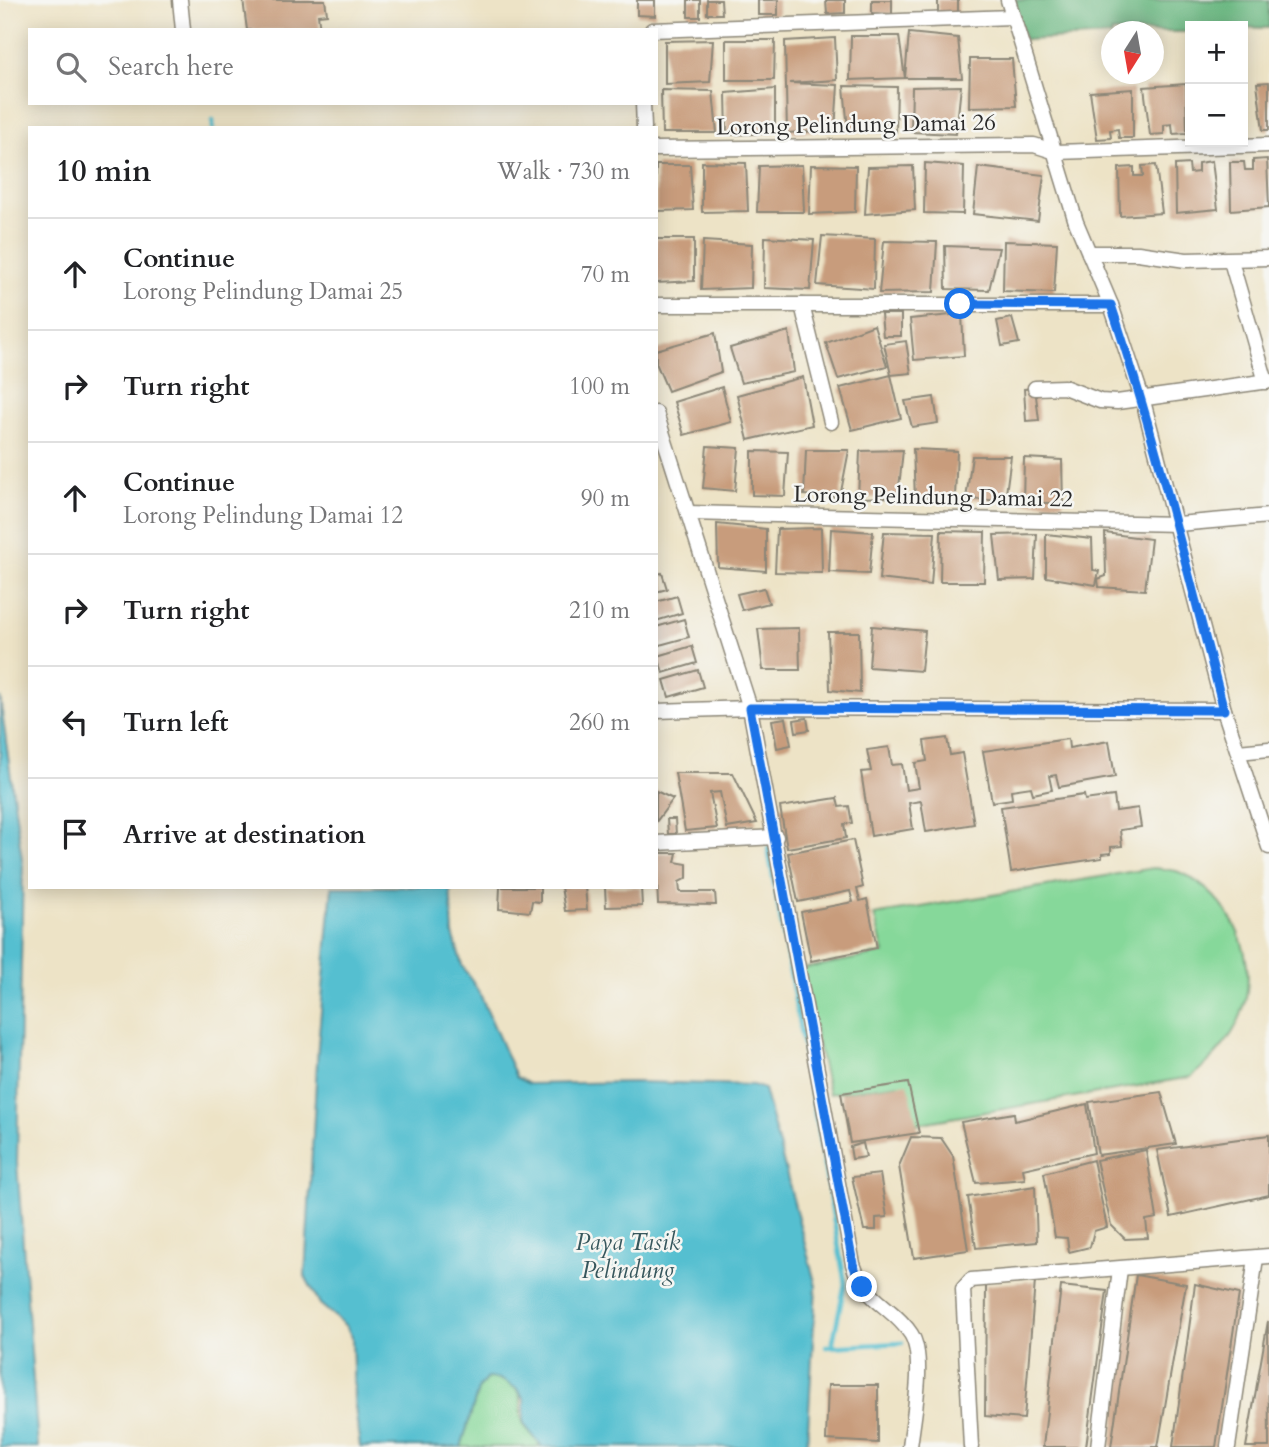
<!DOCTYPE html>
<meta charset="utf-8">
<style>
body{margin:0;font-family:Cardo,serif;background:#f2f2f2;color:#202124}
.controls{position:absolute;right:21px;top:21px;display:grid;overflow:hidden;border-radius:0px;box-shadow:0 4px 18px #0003}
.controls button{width:63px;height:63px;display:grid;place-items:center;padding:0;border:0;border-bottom:2px solid #e0e0e0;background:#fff;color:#202124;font:35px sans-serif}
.compass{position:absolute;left:1101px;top:21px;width:63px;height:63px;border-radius:50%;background:#fff;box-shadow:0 4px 18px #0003;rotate:191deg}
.stop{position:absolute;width:21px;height:21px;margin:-16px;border:5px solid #1a73e8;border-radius:50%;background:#fff}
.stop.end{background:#1a73e8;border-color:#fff;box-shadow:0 2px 7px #0008}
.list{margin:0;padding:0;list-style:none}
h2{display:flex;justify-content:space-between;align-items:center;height:91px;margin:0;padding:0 28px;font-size:30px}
h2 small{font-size:23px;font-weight:400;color:#757577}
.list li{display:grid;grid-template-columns:46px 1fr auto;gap:21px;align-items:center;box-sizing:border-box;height:112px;padding:0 28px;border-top:2px solid #e0e0e0}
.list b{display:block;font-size:26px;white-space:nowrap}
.list p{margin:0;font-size:23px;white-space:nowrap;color:#757577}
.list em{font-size:23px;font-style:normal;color:#757577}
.icon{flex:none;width:38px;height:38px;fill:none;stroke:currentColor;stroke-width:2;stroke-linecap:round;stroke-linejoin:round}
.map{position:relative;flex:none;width:1269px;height:1447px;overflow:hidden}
.search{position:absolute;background:#fff;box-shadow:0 4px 18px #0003;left:28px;top:28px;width:630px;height:77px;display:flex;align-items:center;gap:18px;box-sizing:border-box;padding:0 24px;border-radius:0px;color:#757577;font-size:26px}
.panel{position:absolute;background:#fff;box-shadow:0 4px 18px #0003;left:28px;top:126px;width:630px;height:763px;border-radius:0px}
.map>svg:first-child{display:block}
</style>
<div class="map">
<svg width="1269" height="1447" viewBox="0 0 1269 1447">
<rect width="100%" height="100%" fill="#f6f6f2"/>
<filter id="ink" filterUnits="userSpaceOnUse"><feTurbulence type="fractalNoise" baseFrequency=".0143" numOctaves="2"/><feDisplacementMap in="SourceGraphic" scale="14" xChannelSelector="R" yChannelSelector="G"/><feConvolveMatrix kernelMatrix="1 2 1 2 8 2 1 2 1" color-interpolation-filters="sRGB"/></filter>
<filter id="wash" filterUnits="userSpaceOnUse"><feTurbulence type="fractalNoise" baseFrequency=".00686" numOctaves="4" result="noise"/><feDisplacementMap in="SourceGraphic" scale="28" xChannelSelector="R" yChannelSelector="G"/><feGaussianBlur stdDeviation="1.57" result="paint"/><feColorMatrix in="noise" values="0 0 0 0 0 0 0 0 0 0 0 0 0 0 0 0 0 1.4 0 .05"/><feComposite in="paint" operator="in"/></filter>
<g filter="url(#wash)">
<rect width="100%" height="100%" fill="#ede3c6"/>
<g fill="#86d89a" stroke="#588262" stroke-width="2">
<path d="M 1153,868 C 1161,869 1172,869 1179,872 C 1232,895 1262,961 1241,1015 C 1231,1041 1213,1059 1191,1077 L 909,1125 L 899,1084 L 829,1094 L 801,969 L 884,953 L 874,915 Z"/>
<path d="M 494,1377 C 537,1392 513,1404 524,1425 C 529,1432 537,1439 542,1447 L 461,1447 L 479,1387 L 487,1378 Z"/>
</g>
<path fill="#6cb882" stroke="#4c7256" stroke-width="2" d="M 1013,0 L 1269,0 L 1269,28 L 1190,26 L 1190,32 L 1112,32 L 1111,36 L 1024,40 Z"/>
<g fill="#54bfd0" stroke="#40757e" stroke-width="2">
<path d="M 0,697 L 23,866 L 17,1163 L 38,1447 L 0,1447 Z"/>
<path d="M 332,887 L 450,887 L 453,934 L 462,965 L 480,994 L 516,1077 L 529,1084 L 635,1082 L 753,1085 L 764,1089 L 816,1286 L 807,1447 L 542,1447 L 524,1424 L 524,1399 L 517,1389 L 500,1379 L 487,1378 L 479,1387 L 461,1447 L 360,1447 L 354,1399 L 352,1337 L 346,1326 L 320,1304 L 305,1276 L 318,1045 Z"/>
</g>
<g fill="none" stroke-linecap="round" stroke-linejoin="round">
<g stroke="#54bfd0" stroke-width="4.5">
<path d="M 213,120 L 213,128"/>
<path d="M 768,848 L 845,1283 L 832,1346"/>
<path d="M 826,1347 L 902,1343"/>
</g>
</g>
<g id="blocks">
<g fill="#c89c7c">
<path d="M 243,0 L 325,0 L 327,14 L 318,15 L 320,30 L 247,30 Z"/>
<path d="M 637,0 L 655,0 L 655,16 L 637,15 Z"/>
<rect x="688" y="0" width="12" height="17"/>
<path d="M 707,0 L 721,0 L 722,14 L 707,14 Z"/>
<rect x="758" y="0" width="20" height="15"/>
<path d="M 826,0 L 845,0 L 845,13 L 827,14 Z"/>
<path d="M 872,0 L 892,0 L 892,14 L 872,13 Z"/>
<rect x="938" y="0" width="20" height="14"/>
<path d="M 909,33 L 958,38 L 962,78 L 905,78 Z"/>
<path d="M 851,36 L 899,36 L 905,78 L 850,80 Z"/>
<path d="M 835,38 L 837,80 L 789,83 L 838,85 L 835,130 L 787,133 L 785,41 Z"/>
<path d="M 713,40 L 710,82 L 665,84 L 665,41 Z"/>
<path d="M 726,40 L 775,40 L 774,80 L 726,80 Z"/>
<path d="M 970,59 L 1012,59 L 1016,106 L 969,107 Z"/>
<path d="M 1269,82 L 1269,130 L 1263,130 L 1257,83 Z"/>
<path d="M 1186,84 L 1187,133 L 1173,134 L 1172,124 L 1164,125 L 1164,134 L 1150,135 L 1144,87 Z"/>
<path d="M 844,86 L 897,87 L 896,132 L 848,130 Z"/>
<path d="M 961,86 L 956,134 L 911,132 L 912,87 Z"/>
<path d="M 1243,87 L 1245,87 L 1247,119 L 1243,119 Z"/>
<path d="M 775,89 L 775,133 L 727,135 L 726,93 Z"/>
<path d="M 1133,89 L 1133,138 L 1119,138 L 1118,129 L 1110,130 L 1111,138 L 1097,139 L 1090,92 Z"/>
<path d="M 661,90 L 713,91 L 717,133 L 662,133 Z"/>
<path d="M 1267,159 L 1269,207 L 1231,210 L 1230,162 L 1244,162 L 1245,170 L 1253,170 L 1253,160 Z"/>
<path d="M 1212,161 L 1218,209 L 1176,213 L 1175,165 L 1189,164 L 1190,173 L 1198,172 L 1198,163 Z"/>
<path d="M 702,162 L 746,163 L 748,211 L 702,212 Z"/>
<path d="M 925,163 L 964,166 L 963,214 L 924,213 Z"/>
<path d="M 656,165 L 690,165 L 693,210 L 656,211 Z"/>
<path d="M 802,165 L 804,212 L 757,212 L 759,166 Z"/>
<path d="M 811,165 L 856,166 L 855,212 L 809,214 Z"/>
<path d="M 1156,165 L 1162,213 L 1120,216 L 1119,168 L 1134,167 L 1134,176 L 1143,176 L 1142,166 Z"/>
<path d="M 913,166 L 915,210 L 865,214 L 868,167 Z"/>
<path d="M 978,167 L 1044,175 L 1038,221 L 973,214 Z"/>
<path d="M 822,236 L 875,239 L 874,289 L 817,285 Z"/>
<path d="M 765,237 L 814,240 L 810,290 L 764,288 Z"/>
<path d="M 656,239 L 694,239 L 694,281 L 656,283 Z"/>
<path d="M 703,241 L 752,244 L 751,288 L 701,290 Z"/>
<path d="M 884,241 L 937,242 L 934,292 L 879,293 Z"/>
<path d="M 1004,241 L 1057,243 L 1054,293 L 1003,291 Z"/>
<path d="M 945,246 L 999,248 L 989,290 L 946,289 Z"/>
<path d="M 881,314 L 901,314 L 901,336 L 883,336 Z"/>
<path d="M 962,314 L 964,356 L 914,360 L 910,319 Z"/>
<path d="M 1012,318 L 1019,343 L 1002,346 L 997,321 Z"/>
<path d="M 874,325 L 887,366 L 838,379 L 826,343 Z"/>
<path d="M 789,331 L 794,372 L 741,383 L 730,348 Z"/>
<path d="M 715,333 L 721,372 L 668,391 L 656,363 L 656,350 Z"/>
<path d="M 906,341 L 911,373 L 891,375 L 884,344 Z"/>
<path d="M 891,375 L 901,418 L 852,430 L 840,388 Z"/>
<path d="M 803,377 L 812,425 L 748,440 L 737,395 Z"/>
<path d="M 722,387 L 731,422 L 684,435 L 674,402 Z"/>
<path d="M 1035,388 L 1039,420 L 1026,421 L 1024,389 Z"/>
<path d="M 934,397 L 938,423 L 912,427 L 905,401 Z"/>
<path d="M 707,446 L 739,448 L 735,491 L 703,488 Z"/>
<path d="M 913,449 L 957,451 L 955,497 L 915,498 Z"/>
<path d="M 806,450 L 849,450 L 840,497 L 804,495 Z"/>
<path d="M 903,450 L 898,497 L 858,498 L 860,451 Z"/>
<path d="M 752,451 L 788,452 L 785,496 L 752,495 Z"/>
<path d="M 972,456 L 1011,456 L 1005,501 L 966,499 Z"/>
<path d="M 1024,458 L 1062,460 L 1063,503 L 1023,503 Z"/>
<path d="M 717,524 L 766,529 L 766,571 L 718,567 Z"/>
<path d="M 821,528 L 822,573 L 775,572 L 777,529 Z"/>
<path d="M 831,529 L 873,532 L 869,574 L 829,572 Z"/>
<path d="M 941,531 L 985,532 L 984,582 L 940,582 Z"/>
<path d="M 884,532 L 935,533 L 931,585 L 879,579 Z"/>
<path d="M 1105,533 L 1151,539 L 1145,590 L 1099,587 L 1098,579 L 1106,576 Z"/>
<path d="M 1037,534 L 1035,579 L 999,580 L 994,535 Z"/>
<path d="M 1046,534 L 1092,539 L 1093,570 L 1099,571 L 1096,585 L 1046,577 Z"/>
<path d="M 662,573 L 667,589 L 656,592 L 656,574 Z"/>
<path d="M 764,588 L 769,603 L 742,610 L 737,594 Z"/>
<path d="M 677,596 L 682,613 L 656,621 L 656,602 Z"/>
<path d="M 684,619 L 689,637 L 656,646 L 656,627 Z"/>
<path d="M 872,626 L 925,631 L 921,671 L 869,667 Z"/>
<path d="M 799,628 L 800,670 L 763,670 L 758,629 Z"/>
<path d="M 828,632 L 859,632 L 860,693 L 830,690 Z"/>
<path d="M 692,646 L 697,663 L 663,673 L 658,656 Z"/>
<path d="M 698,670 L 703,687 L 669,697 L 664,680 Z"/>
<path d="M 786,718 L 791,745 L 777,748 L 772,720 Z"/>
<path d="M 807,718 L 809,730 L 796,732 L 794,720 Z"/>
<path d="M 947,738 L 950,755 L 962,753 L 974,824 L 926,832 L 921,801 L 909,803 L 913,829 L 871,836 L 861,772 L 871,771 L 867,750 L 889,747 L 892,765 L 902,764 L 906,790 L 919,788 L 915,763 L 927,761 L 924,741 Z"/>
<path d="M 1068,739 L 1069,748 L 1109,741 L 1115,777 L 1059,787 L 1056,775 L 1049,776 L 1052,790 L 1033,794 L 1031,787 L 1011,790 L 1012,799 L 992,802 L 983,751 Z"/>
<path d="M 675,773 L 733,773 L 757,823 L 727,828 L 720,792 L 710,793 L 717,828 L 685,831 Z"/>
<path d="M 656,791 L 673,799 L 656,822 Z"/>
<path d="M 1084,795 L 1085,800 L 1114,796 L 1116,811 L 1138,808 L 1141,827 L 1120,830 L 1122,846 L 1111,847 L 1111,853 L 1102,854 L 1102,858 L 1011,872 L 1001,807 Z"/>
<path d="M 837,798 L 839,807 L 849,806 L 852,823 L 844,824 L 846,838 L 787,848 L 780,807 Z"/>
<path d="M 667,819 L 675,819 L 676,834 L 668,834 Z"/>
<path d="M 853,840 L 863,887 L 857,889 L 860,901 L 867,899 L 877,948 L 811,961 L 801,912 L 853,902 L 850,891 L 798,902 L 788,853 Z"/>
<path d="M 656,853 L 677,853 L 675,862 L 687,864 L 687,878 L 679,882 L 680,892 L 715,892 L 716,905 L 658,904 Z"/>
<path d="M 500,887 L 540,887 L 540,902 L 532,901 L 530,912 L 499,909 Z"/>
<path d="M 561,887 L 585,887 L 587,910 L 565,911 Z"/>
<path d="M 605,887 L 641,887 L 642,906 L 606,907 Z"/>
<path d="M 908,1083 L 919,1133 L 850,1143 L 841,1093 Z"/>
<path d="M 1161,1092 L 1176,1144 L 1098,1155 L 1089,1102 Z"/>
<path d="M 1087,1104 L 1094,1153 L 1023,1169 L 1025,1179 L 976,1183 L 961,1122 L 1014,1113 L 1015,1121 Z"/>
<path d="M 1269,1135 L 1269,1195 L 1171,1217 L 1157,1150 Z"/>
<path d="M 911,1137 L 941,1138 L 953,1156 L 968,1250 L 914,1258 L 899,1166 Z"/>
<path d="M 863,1143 L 866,1157 L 852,1159 L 850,1147 Z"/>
<path d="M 1146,1150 L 1157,1218 L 1146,1220 L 1148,1238 L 1125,1239 L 1111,1225 L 1096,1160 Z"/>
<path d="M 1093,1160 L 1107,1227 L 1094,1231 L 1090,1247 L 1069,1252 L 1067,1238 L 1055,1237 L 1044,1173 Z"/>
<path d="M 880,1174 L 887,1217 L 876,1218 L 876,1230 L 864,1230 L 852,1177 Z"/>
<path d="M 1035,1186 L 1037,1242 L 976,1248 L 968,1197 Z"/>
<path d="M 1136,1275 L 1186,1284 L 1158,1447 L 1111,1447 Z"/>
<path d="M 1035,1281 L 1024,1419 L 985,1416 L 986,1285 Z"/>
<path d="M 1195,1284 L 1239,1294 L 1216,1447 L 1173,1447 Z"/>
<path d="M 1061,1286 L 1107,1291 L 1086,1447 L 1043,1447 Z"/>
<path d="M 1268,1321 L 1269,1447 L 1246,1447 Z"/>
<path d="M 828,1385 L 878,1385 L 878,1443 L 826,1440 Z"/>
</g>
</g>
</g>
<g filter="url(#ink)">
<use href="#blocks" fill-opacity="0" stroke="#8c8778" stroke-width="2"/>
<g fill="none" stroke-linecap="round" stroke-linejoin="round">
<defs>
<g id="street">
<path d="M 180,0 L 183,30"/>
<path d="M 1008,0 L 1076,222 L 1111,305 L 1143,401 L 1224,710 L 1269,847"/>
<path d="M 652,30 L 1012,17"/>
<path d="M 643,103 L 644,128"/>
<path d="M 656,149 L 1034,145 L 1056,152 L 1269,145"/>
<path d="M 1089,253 L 1138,253 L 1186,260 L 1269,258"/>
<path d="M 1231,261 L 1266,382"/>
<path d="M 656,305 L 1111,305"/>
<path d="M 802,305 L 831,422"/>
<path d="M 1035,388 L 1064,387 L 1100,401 L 1117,402 L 1269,381"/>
<path d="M 656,413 L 750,708 L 853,1264 C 864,1301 893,1306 911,1334 C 926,1358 913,1419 910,1447"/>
<path d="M 688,513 L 1178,524 L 1269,516"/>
<path d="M 656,711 L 750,708 L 1224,710"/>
<path d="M 1238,752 L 1269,749"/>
<path d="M 656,843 L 776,837"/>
<path d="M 971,1447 L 963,1289 L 971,1280 L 1269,1256"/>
<path d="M 1098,1447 L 1120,1269"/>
<path d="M 1228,1447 L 1256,1258"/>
</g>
</defs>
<use href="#street" stroke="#8c8778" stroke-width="17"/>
<use href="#street" stroke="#fff" stroke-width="14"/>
</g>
</g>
<g fill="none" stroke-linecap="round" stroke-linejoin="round" filter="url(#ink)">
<path stroke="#1a73e8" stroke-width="9" d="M 862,1287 L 853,1264 L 845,1220 L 750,708 L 1224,710 C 1188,574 1156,439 1111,305 L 960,304"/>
</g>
<g text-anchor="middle" stroke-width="5" stroke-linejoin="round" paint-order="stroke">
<g font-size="23" fill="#2b2b2b" stroke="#f6f6f2">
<text transform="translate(856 124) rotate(-1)" y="8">Lorong Pelindung Damai 26</text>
<text transform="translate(933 496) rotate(1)" y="8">Lorong Pelindung Damai 22</text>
</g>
<g font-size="24" font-style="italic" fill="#37575d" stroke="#f6f6f2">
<text x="628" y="1250">Paya Tasik<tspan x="628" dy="28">Pelindung</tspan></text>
</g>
</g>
</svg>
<div class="controls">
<button>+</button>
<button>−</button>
</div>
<svg class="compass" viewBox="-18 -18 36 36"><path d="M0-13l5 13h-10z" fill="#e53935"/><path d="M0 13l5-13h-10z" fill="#757577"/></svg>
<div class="stop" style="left:960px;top:304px"></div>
<div class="stop end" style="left:862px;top:1287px"></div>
<div class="search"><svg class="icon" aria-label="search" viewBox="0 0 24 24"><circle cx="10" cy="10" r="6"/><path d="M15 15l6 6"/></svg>Search here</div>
<section class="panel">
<h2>10 min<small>Walk · 730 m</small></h2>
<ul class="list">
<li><svg class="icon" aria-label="ahead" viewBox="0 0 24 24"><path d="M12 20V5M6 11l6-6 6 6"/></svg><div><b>Continue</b><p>Lorong Pelindung Damai 25</p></div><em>70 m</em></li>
<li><svg class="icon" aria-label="right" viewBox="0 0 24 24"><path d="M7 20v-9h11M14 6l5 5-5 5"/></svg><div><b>Turn right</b></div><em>100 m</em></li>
<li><svg class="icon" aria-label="ahead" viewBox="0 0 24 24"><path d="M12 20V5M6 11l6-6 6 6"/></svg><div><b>Continue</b><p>Lorong Pelindung Damai 12</p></div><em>90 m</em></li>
<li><svg class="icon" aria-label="right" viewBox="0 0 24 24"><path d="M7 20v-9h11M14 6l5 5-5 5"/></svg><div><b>Turn right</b></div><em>210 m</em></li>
<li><svg class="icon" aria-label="left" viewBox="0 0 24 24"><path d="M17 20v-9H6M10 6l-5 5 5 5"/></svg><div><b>Turn left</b></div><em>260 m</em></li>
<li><svg class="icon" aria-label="arrive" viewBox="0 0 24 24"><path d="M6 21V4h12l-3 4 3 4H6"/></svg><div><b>Arrive at destination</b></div></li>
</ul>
</section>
</div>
